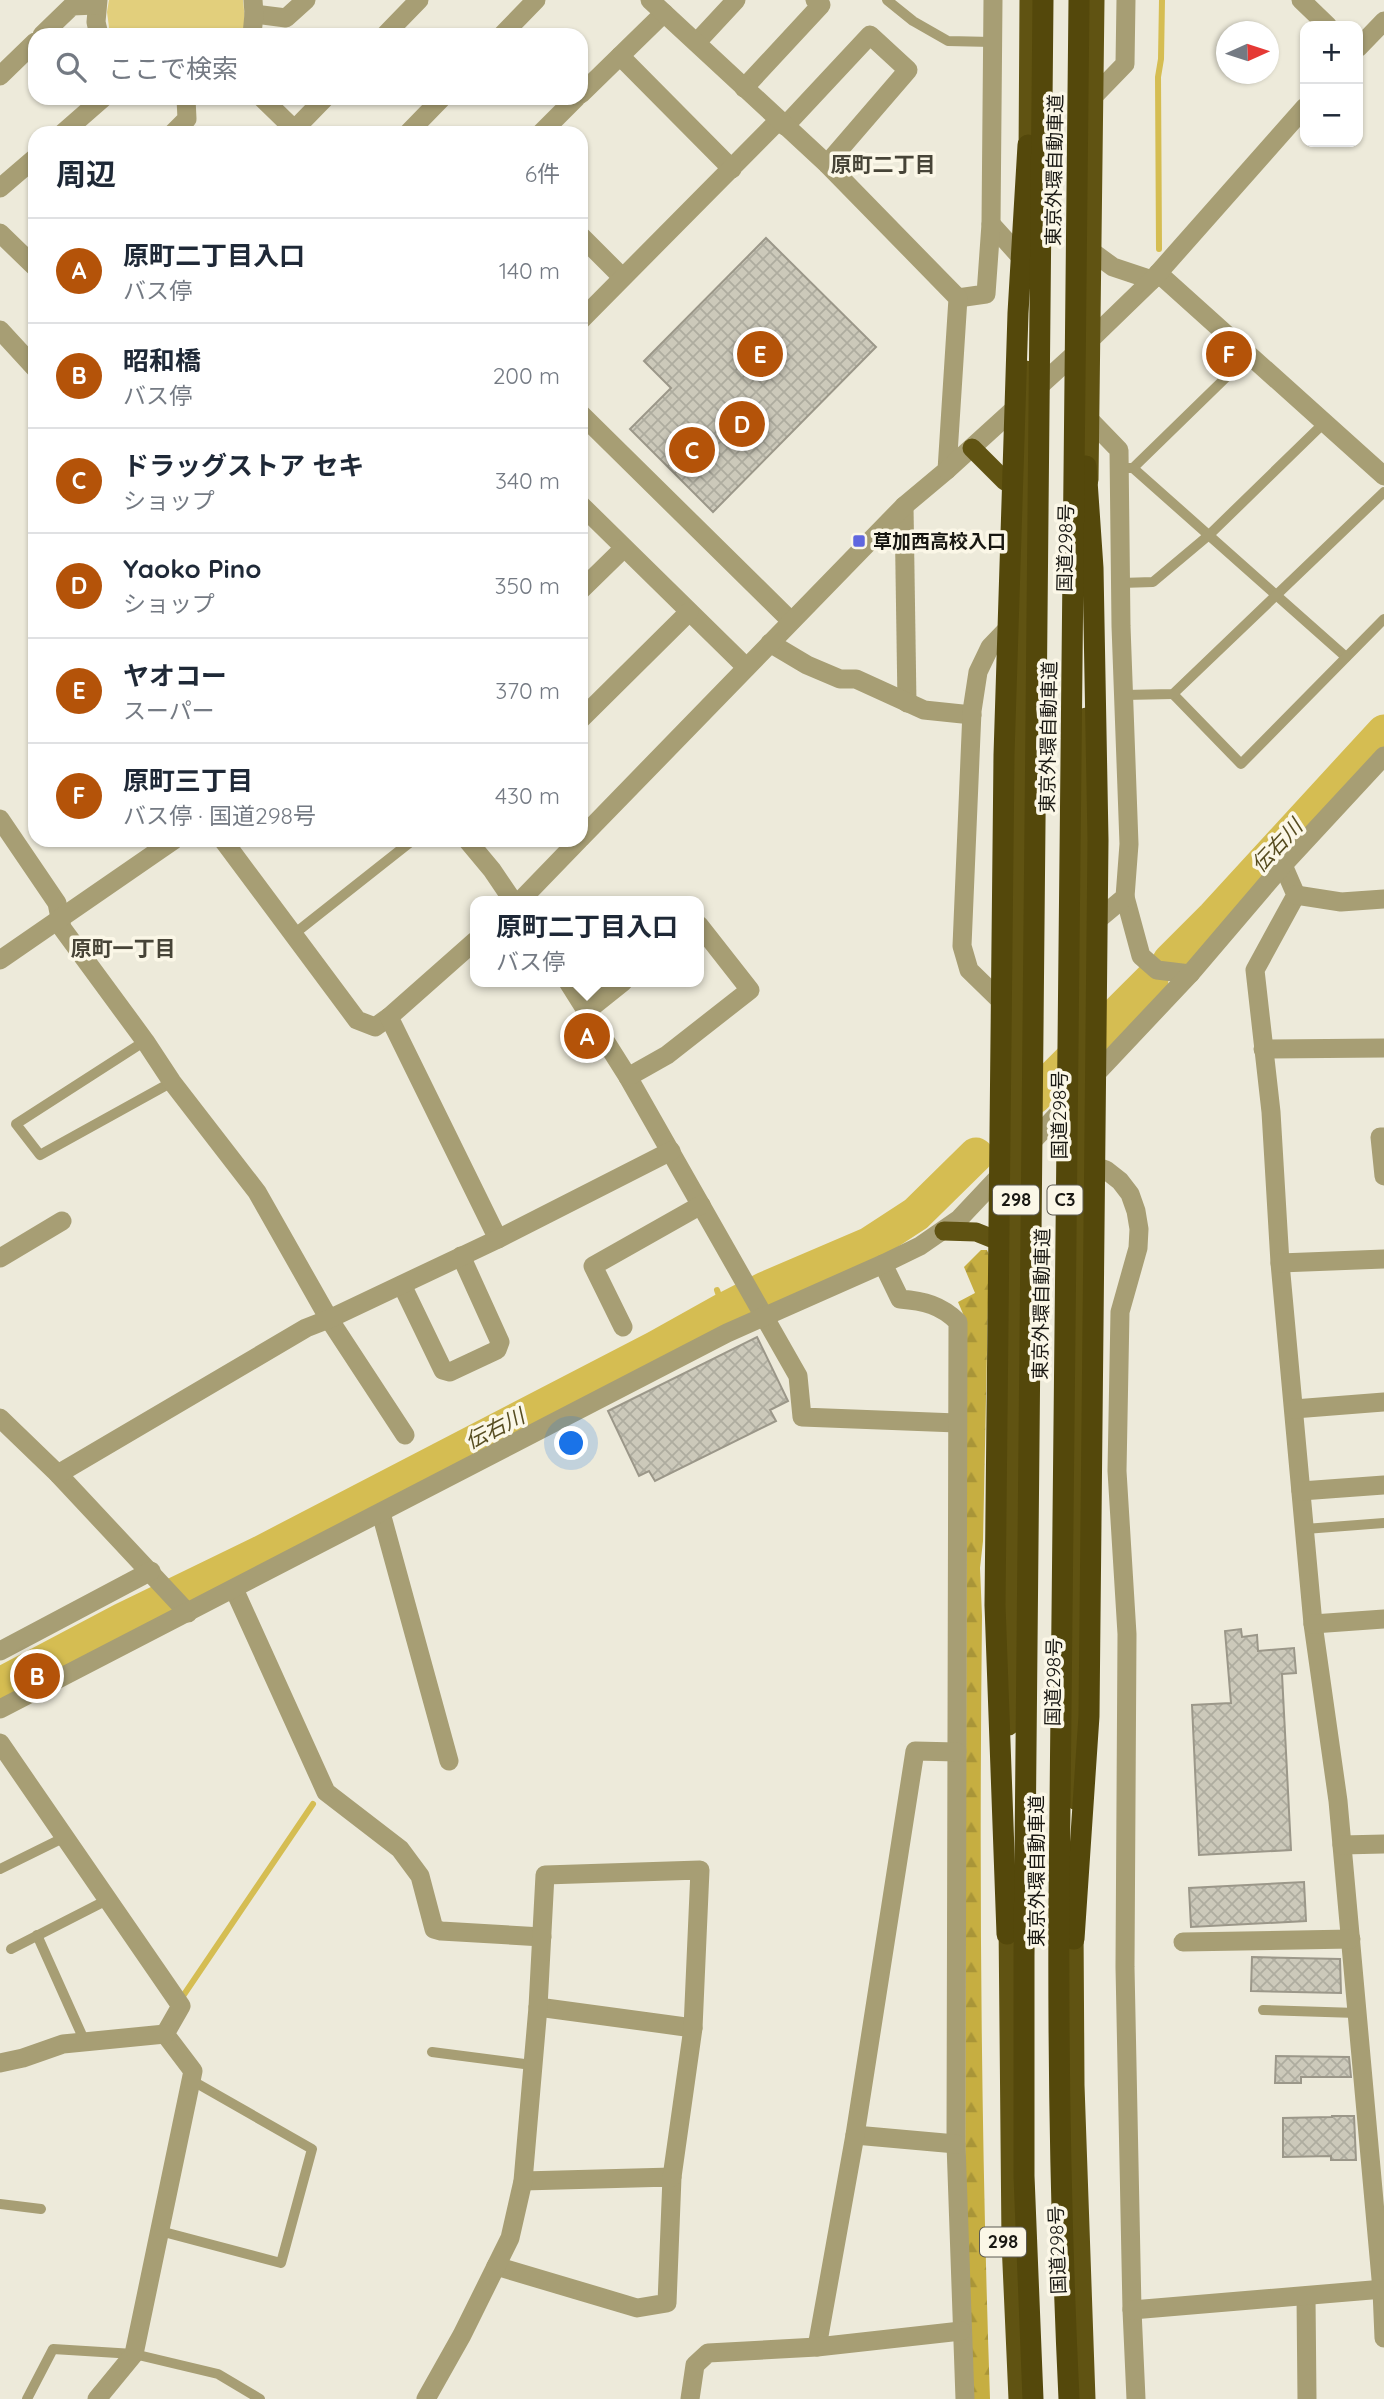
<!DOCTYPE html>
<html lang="ja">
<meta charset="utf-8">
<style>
body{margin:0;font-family:Quicksand,"Noto Sans JP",sans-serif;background:#f2f2f3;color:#1f2937}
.controls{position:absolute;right:21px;top:21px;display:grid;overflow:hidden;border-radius:14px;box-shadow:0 2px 5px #0004}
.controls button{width:63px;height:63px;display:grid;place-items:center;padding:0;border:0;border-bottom:2px solid #e0e1e3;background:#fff;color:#1f2937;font:35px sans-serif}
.compass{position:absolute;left:1216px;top:21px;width:63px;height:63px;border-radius:50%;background:#fff;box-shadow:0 2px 5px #0004;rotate:87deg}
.you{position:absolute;left:572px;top:1444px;width:24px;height:24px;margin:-18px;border:5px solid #fff;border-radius:50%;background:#1a73e8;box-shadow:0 0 0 10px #1a73e833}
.badge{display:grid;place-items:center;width:46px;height:46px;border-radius:50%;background:#b45309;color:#fff;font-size:23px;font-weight:700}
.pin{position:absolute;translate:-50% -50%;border:4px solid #fff;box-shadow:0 2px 7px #0006}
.popup{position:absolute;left:470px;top:896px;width:234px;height:91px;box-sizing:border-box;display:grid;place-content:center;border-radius:14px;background:#fff;filter:drop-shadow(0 2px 5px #0005);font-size:23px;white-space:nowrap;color:#747a83}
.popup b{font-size:26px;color:#1f2937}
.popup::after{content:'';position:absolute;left:50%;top:100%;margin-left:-14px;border:14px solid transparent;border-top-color:#fff}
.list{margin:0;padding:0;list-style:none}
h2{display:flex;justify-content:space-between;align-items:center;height:91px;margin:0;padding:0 28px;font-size:30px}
h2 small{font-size:23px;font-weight:400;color:#747a83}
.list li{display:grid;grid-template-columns:46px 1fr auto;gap:21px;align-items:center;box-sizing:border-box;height:105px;padding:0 28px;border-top:2px solid #e0e1e3}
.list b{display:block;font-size:26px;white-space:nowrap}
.list p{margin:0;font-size:23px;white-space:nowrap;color:#747a83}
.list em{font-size:23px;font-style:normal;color:#747a83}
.icon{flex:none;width:38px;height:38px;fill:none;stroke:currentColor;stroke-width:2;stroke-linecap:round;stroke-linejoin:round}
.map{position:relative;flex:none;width:1384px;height:2399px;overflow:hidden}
.search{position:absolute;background:#fff;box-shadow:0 2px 5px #0004;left:28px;top:28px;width:560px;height:77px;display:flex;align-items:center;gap:18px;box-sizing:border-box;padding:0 24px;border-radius:21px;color:#747a83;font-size:26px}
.panel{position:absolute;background:#fff;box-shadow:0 2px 5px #0004;left:28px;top:126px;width:560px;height:721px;border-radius:21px}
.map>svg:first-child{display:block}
</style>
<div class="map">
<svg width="1384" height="2399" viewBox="0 0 1384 2399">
<defs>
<pattern id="forest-firs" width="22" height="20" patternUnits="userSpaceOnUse" patternTransform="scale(1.75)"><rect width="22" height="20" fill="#c6ae41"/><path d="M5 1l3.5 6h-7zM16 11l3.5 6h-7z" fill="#a99538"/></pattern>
<pattern id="building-cross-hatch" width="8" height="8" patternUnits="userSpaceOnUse" patternTransform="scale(1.75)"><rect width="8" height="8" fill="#ccc9ba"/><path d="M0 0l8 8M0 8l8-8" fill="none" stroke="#aeac9f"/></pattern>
</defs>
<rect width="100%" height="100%" fill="#edeada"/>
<path fill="#e2cf7c" d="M 109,0 L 243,0 L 245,20 L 243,34 L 110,35 L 107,12 Z"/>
<path fill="url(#forest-firs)" d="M 981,1250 L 987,1250 L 989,1255 L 983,1541 L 980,1568 L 982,1616 C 979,1877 981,2138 990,2399 L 972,2399 L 965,2247 L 967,1323 L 958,1302 L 975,1293 L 964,1267 Z"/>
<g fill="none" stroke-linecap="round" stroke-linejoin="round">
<g stroke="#d5bd52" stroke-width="6">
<path d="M 1159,249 L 1158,77 L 1161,59 L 1162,0"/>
<path d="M 717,1290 L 724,1310"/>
<path d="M 181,1999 L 313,1804"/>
</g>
<g stroke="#d5bd52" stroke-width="35">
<path d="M 1170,961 L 1214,917 L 1384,732"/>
<path d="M 1093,1038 L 1151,980"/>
<path d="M 1034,1097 L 1071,1060"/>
<path d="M 0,1685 L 123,1620 L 261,1553 L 656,1348 L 724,1310 L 765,1289 L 870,1244 L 916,1214 L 976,1155"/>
</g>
</g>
<g fill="url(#building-cross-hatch)" stroke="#9b9789" stroke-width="2">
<path d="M 766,238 L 876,347 L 713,512 L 630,429 L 671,388 L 644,361 Z"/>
<path d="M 757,1337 L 788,1401 L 770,1410 L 776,1421 L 655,1481 L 649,1471 L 639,1476 L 608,1411 Z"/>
<path d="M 1241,1629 L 1242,1637 L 1257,1635 L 1258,1651 L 1294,1648 L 1296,1673 L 1282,1674 L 1291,1850 L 1199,1855 L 1192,1705 L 1231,1703 L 1225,1631 Z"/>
<path d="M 1304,1882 L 1306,1921 L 1191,1927 L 1189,1888 Z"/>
<path d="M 1252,1957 L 1340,1959 L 1341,1993 L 1251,1991 Z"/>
<path d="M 1276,2056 L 1349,2057 L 1351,2077 L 1301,2077 L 1301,2083 L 1275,2083 Z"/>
<path d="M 1332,2116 L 1354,2116 L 1356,2160 L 1331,2160 L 1331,2156 L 1283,2157 L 1283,2118 L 1332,2117 Z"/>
</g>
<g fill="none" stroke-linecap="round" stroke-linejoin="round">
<g stroke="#a79e74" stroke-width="10">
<path d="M 887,0 L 913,21 L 948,41 L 992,42"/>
<path d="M 1126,468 L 1133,468 L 1249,355"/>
<path d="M 1133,468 L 1346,657"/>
<path d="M 1121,583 L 1153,582 L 1209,535 L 1324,423"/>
<path d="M 1173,694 L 1241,764 L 1384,619"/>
<path d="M 1124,695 L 1173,694 L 1384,492"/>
<path d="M 294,934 L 413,840"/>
<path d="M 145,1041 L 16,1124 L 40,1155 L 172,1082"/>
<path d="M 1305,1529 L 1384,1523"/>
<path d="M 0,1869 L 63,1838"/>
<path d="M 37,1935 L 85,2042"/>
<path d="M 11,1949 L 107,1900"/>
<path d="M 1263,2010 L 1357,2013"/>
<path d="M 432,2052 L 532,2065"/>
<path d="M 0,2204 L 41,2209"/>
<path d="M 160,2231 L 281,2263 L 312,2149 L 191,2080"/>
<path d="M 27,2399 L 53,2349 L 134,2354 L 218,2374 L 260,2399"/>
</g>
<g stroke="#a79e74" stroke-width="19">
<path d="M 98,0 L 96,22 L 99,35"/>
<path d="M 1301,0 L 1328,26"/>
<path d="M 254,14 L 286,18 L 306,0"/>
<path d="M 42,35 L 72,6 L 96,5"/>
<path d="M 252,35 L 254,14 L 253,0"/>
<path d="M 385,35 L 419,0"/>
<path d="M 502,35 L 536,0"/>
<path d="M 697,42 L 736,0"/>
<path d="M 620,56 L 732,169"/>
<path d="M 0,76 L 35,42"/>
<path d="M 744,88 L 821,5 L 815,0"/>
<path d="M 581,94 L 664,13"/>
<path d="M 1094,96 L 1125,64 L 1126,0"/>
<path d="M 262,98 L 298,133"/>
<path d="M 785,126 L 870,35 L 908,70 L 827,164"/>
<path d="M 63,133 L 103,98"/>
<path d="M 173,133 L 187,119 L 186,98"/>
<path d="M 291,133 L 325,98"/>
<path d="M 408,133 L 442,98"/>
<path d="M 541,133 L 576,98"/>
<path d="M 0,188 L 35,158"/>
<path d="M 991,224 L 1026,263"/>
<path d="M 0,233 L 35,267"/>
<path d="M 581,236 L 622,277"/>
<path d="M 958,298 L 986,294 L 991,224 L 993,0"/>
<path d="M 581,320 L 779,120"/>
<path d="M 0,330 L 35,368"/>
<path d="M 581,414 L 791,621"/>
<path d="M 581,505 L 746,667"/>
<path d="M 904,506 L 907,703"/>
<path d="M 581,590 L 624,548"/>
<path d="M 770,643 L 807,665 L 840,679 L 856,679 L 924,710 L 972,715"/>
<path d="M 581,719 L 689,612"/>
<path d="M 0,819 L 57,903 L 62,928 L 145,1041 L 172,1082 L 257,1192 L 329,1319 L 405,1435"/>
<path d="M 581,838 L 904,506 L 947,470 L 958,298 L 827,164 L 650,0"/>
<path d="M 223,840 L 357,1020 L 375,1027 L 389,1017"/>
<path d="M 467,840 L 492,870 L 513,901"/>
<path d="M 1283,865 L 1296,895 L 1255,970 L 1271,1112 L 1280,1263 L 1313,1624 L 1338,1801 L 1382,2290 L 1384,2338"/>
<path d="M 1296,895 L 1341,902 L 1384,899"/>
<path d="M 1125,897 L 1141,956 L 1157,970 L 1190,974"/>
<path d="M 520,901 L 579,840"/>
<path d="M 1088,928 L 1125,897 L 1129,844 L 1121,626 L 1119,450 L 1089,419"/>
<path d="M 475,941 L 389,1017 L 498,1239"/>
<path d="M 0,960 L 174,840"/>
<path d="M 568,982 L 628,1077 L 798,1376 L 802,1417 L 957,1423"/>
<path d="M 1009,1009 L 969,970 L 962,946 L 972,711 L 978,672 L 990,647 L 1014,622"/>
<path d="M 588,1010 L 623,982"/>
<path d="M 1263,1049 L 1384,1048"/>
<path d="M 628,1077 L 667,1055 L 750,990 L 699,925"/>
<path d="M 1384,1137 L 1380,1137 L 1384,1176"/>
<path d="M 1082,1162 L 1106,1170 L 1120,1181 L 1130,1194 L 1136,1211 L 1139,1229 L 1138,1248 L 1120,1312 L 1117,1471 L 1127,1634 L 1125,1967 L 1132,2310 L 1136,2399"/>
<path d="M 0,1258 L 62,1221"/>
<path d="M 1280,1263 L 1384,1259"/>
<path d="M 883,1264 L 900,1299 C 924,1301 941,1305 958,1322 L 956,2144 L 965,2399"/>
<path d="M 402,1285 L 443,1370 L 450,1372 L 497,1350 L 500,1342 L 461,1256"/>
<path d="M 623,1327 L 593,1266 L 701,1205"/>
<path d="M 1294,1409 L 1384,1402"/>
<path d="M 0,1418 L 58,1474 L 188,1613"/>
<path d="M 58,1474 L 306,1328 L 329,1319 L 498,1239 L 671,1151"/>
<path d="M 1301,1491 L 1384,1485"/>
<path d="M 381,1513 L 449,1761"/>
<path d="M 234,1589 L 326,1792 L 400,1849 L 420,1876 L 434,1929 L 441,1931 L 542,1937"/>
<path d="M 1313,1624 L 1384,1619"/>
<path d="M 0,1651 L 151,1571"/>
<path d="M 0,1743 L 181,2006 L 165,2034 L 193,2071 L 134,2354 L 97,2399"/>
<path d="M 1342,1845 L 1384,1844"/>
<path d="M 1183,1942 L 1351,1939"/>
<path d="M 538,2007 L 693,2028"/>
<path d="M 0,2063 L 23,2058 L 63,2044 L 165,2034"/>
<path d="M 855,2135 L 956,2144"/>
<path d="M 496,2266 L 637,2308 L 667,2303 L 672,2177 L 523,2181"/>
<path d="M 1306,2296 L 1307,2399"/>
<path d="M 1132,2310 L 1384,2289"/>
<path d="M 817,2347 L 855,2135 L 915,1751 L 957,1752"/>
<path d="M 426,2399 L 462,2335 L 510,2238 L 523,2181 L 538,2007 L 545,1875 L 700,1870 L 693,2028 L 672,2177"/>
<path d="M 690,2399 L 695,2365 L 708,2353 L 817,2347 L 961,2331"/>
</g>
<g stroke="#a79e74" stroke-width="19">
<path d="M 1358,48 L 1384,21"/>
<path d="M 1091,251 L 1113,267 L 1152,280"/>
<path d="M 1158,273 L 1384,476"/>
<path d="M 947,470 L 1089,341 L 1152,280 L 1305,107"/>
<path d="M 0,1709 L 727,1333 L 883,1264 L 920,1246 L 959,1219 L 1190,974 L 1283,865 L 1384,756"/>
</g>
<g stroke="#605312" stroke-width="19">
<path d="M 1028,158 L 1029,0"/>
<path d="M 972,448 L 1005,481 L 1023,491"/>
<path d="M 1089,480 L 1095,0"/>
<path d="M 944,1231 L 976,1232 L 1011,1246"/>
<path d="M 1009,1726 L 1026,370"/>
<path d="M 1075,1800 L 1086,717"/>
<path d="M 1008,1921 L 1011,2242 L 1018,2399"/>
<path d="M 1074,1924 L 1075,2085 L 1086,2399"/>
</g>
<g stroke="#54480b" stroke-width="21">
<path d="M 1007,1934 L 995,1605 L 1004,755 L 1018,313 L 1028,145"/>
<path d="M 1074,1939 L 1089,1716 L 1098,840 L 1093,568 L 1086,466"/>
<path d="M 1033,2399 L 1024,2176 L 1024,1956 L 1043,0"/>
<path d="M 1069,2399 C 1061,2233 1058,2066 1059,1900 L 1079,0"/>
</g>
</g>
<rect fill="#6067df" stroke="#fbf7e7" stroke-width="2.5" x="852" y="534" width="14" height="14" rx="3.5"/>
<g text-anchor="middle" stroke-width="7" stroke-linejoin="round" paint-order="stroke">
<g fill="#fbf7e7" stroke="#5c5a52" stroke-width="2">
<rect x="993" y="1185.5" width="46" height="29" rx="5"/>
<rect x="1047.5" y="1185.5" width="35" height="29" rx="5"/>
<rect x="980" y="2227.5" width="46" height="29" rx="5"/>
</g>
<g font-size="18" font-weight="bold" fill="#181712">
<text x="1016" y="1206">298</text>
<text x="1065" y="1206">C3</text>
<text x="1003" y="2248">298</text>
</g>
<g font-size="19" fill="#181712" stroke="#fbf7e7">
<text transform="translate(1054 170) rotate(-89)" y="7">東京外環自動車道</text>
<text transform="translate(1065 548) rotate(-89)" y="7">国道298号</text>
<text transform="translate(1048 737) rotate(-89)" y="7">東京外環自動車道</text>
<text transform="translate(1059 1115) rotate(-90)" y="7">国道298号</text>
<text transform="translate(1041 1304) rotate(-89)" y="7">東京外環自動車道</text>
<text transform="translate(1053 1682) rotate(-89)" y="7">国道298号</text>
<text transform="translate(1036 1871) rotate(-90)" y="7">東京外環自動車道</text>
<text transform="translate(1057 2250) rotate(-92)" y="7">国道298号</text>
</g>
<g font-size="19" font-weight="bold" fill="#181712" stroke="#fbf7e7" text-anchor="start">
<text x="873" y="548">草加西高校入口</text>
</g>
<g font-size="21" font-weight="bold" fill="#474437" stroke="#fbf7e7">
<text x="883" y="172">原町二丁目</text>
<text x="123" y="956">原町一丁目</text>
</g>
<g font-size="21" font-style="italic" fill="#574d21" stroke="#fbf7e7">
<text transform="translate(1277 846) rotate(-47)" y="7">伝右川</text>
<text transform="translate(495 1429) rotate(-27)" y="7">伝右川</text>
</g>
</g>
</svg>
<div class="controls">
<button>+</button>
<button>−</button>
</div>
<svg class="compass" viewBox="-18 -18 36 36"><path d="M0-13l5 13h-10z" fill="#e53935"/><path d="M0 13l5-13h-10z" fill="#747a83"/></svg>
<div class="you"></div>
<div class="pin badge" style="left:587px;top:1036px">A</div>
<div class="popup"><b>原町二丁目入口</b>バス停</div>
<div class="pin badge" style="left:37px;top:1676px">B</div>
<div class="pin badge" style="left:692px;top:450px">C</div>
<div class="pin badge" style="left:742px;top:424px">D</div>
<div class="pin badge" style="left:760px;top:354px">E</div>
<div class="pin badge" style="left:1229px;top:354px">F</div>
<div class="search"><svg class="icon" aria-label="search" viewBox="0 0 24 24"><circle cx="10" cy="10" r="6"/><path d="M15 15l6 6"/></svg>ここで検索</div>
<section class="panel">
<h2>周辺<small>6件</small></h2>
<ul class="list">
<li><span class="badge">A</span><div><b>原町二丁目入口</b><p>バス停</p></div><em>140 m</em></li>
<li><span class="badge">B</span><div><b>昭和橋</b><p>バス停</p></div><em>200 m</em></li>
<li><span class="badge">C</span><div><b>ドラッグストア セキ</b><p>ショップ</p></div><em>340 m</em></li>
<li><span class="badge">D</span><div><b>Yaoko Pino</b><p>ショップ</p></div><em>350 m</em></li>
<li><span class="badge">E</span><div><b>ヤオコー</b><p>スーパー</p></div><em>370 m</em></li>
<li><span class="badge">F</span><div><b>原町三丁目</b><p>バス停 · 国道298号</p></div><em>430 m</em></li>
</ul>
</section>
</div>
